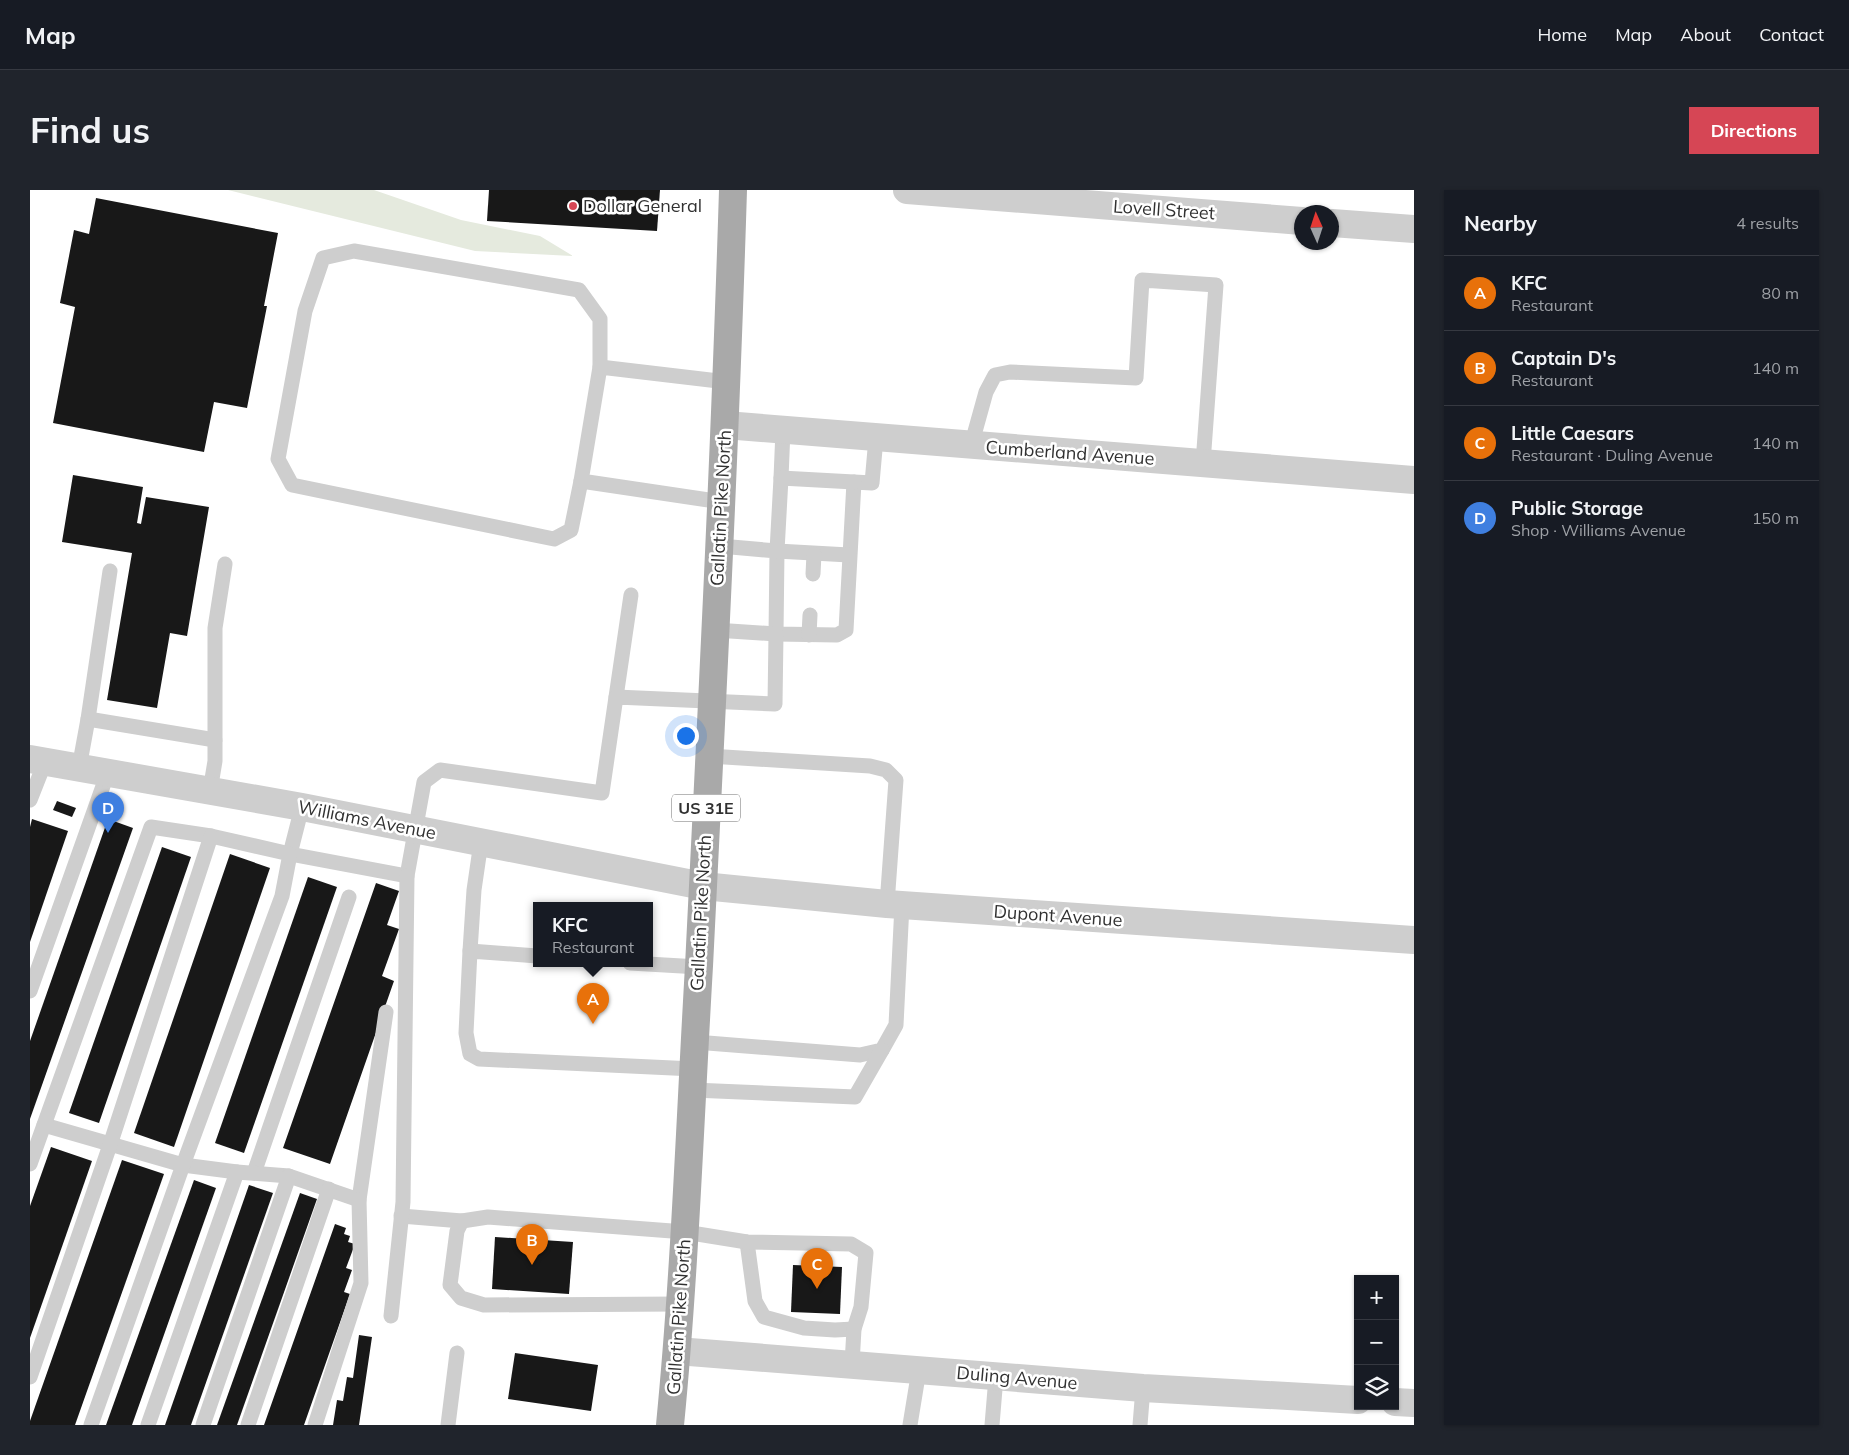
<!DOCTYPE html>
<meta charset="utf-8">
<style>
body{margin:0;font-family:Mulish,sans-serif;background:#20242c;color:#f1f3f6}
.controls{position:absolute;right:15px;bottom:15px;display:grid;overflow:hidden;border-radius:0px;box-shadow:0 1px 4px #0004}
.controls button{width:45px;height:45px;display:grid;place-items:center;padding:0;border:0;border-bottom:1px solid #363941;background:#171b24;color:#f1f3f6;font:25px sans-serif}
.compass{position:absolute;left:1264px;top:15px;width:45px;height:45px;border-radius:50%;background:#171b24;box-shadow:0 1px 4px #0004;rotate:357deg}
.you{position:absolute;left:655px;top:545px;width:18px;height:18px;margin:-12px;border:4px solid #fff;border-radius:50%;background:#1a73e8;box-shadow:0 0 0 8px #1a73e833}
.badge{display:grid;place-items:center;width:32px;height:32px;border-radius:50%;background:#d64655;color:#fff;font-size:16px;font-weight:700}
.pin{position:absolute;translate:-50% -41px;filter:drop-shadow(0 1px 2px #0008)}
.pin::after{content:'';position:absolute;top:26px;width:18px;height:15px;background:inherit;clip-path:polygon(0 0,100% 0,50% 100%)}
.popup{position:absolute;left:503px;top:712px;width:120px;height:65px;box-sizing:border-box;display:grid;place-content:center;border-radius:0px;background:#171b24;filter:drop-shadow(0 1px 4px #0005);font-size:16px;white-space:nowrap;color:#9ea1a6}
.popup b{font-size:19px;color:#f1f3f6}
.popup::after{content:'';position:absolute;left:50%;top:100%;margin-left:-10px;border:10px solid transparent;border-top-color:#171b24}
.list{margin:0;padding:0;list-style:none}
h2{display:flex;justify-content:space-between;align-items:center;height:65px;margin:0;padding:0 20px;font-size:21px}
h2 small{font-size:16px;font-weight:400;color:#9ea1a6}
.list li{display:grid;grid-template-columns:32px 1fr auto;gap:15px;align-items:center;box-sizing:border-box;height:75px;padding:0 20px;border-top:1px solid #363941}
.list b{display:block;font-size:19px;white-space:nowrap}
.list p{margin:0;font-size:16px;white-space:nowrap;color:#9ea1a6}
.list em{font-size:16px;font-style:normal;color:#9ea1a6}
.icon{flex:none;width:28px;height:28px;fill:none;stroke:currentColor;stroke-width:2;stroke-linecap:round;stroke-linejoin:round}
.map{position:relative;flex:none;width:1384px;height:1235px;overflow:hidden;border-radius:0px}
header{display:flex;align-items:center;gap:30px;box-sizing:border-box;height:70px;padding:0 25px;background:#171b24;border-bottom:1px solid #363941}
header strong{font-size:24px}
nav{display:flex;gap:28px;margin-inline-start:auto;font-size:18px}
.intro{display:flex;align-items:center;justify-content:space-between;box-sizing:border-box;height:120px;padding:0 30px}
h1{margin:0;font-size:35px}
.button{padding:12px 22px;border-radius:0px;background:#d64655;color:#fff;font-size:18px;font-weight:700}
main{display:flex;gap:30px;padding:0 30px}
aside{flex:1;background:#171b24;border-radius:0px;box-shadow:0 1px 4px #0004}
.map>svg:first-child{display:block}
</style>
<header>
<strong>Map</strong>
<nav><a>Home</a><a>Map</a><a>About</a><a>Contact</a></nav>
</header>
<div class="intro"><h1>Find us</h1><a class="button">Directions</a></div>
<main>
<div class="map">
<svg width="1384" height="1235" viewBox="0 0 1384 1235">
<rect width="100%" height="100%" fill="#fff"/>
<path fill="#e5eade" d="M 198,0 L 344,0 L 431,30 L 510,46 L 543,66 L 445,61 Z"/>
<g fill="#181818">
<path d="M 459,0 L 630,0 L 627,41 L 457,31 Z"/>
<path d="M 66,8 L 248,43 L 234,116 L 237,116 L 217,218 L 184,212 L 174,262 L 23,233 L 45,117 L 30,113 L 44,40 L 59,44 Z"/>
<path d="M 43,285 L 113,297 L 107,333 L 111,334 L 116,307 L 179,317 L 157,446 L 140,443 L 127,518 L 77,510 L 102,363 L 32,352 Z"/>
<path d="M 27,611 L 46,618 L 42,627 L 23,620 Z"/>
<path d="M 2,629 L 38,641 L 0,752 L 0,637 Z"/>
<path d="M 78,629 L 103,638 L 0,929 L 0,851 Z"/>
<path d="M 132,657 L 161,667 L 69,933 L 39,923 Z"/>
<path d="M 200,664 L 240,678 L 144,957 L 104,943 Z"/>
<path d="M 278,687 L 307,697 L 214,963 L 185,953 Z"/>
<path d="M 346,693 L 369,701 L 357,735 L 369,739 L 352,786 L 364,791 L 300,974 L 253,958 Z"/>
<path d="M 21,957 L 62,971 L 0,1148 L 0,1016 Z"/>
<path d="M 92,970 L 134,984 L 45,1235 L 0,1235 L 0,1231 Z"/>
<path d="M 164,990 L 186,998 L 102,1235 L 76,1235 Z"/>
<path d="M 219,995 L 243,1003 L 161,1235 L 135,1235 Z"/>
<path d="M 270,1003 L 287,1009 L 207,1235 L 187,1235 Z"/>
<path d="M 305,1034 L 316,1038 L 314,1044 L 320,1046 L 318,1052 L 325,1054 L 316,1078 L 322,1080 L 314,1102 L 320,1104 L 274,1235 L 234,1235 Z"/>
<path d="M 465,1047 L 543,1052 L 539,1104 L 462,1099 Z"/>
<path d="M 763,1075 L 812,1077 L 810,1124 L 761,1122 Z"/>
<path d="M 329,1145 L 342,1147 L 329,1235 L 303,1235 L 307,1210 L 313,1211 L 317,1187 L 323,1188 Z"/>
<path d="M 485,1163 L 568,1175 L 561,1221 L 478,1209 Z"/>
</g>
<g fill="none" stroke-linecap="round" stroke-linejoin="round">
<g stroke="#cecece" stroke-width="15">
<path d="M 941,256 L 956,202 L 965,185 L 980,182 L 1106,188 L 1112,90 L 1186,95 L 1173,273"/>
<path d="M 751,288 L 753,240"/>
<path d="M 551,291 L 541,340 L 524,349 L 262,295 L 248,269 L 275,121 L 293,68 L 324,61 L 549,100 L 570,129 L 570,177"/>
<path d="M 692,312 L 551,291 L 570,177 L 697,192"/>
<path d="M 690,356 L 747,361 L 746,444 L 807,445 L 816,440 L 824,292 L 842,293 L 846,248"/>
<path d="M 819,365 L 747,361 L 751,288 L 824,292"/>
<path d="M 783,384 L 784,364"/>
<path d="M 779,445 L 780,425"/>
<path d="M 586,507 L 601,405"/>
<path d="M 58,529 L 185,550"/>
<path d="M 679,566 L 840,576 L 856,580 L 866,590 L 857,714"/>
<path d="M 49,578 L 58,529 L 80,381"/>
<path d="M 180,601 L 185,571 L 185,438 L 195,374"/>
<path d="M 0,610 L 15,572"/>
<path d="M 272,617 L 260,664 L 377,686 L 394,592 L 410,580 L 572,603 L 586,507 L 745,514 L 746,444 L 685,440"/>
<path d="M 440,761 L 444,700 L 451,652"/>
<path d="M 507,766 L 440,761 L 436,843 L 440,864 L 449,869 L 664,879"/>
<path d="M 600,773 L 669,777"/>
<path d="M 0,801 L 78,582"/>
<path d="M 665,852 L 830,865 L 852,860 L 866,835 L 872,715"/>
<path d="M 663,900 L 825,907 L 852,860"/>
<path d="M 14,935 L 153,975 L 207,982"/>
<path d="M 0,974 L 121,637 L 181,646 L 260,664 L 252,706 L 153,975 L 61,1235"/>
<path d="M 224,983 L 319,707"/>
<path d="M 371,1026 L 432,1031"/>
<path d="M 717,1052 L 725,1111 L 734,1127 L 774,1138 L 805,1140 L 824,1139"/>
<path d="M 651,1114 L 454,1115 L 431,1108 L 420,1095 L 427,1041 L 432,1031 L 458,1027 L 655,1042 L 717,1052 L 821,1054 L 836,1063 L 831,1117 L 824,1139 L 822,1174"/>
<path d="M 361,1126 L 373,1012 L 377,686"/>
<path d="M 0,1187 L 80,955 L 181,646"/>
<path d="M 118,1235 L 207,982 L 259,986 L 329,1010 L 356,822"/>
<path d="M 173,1235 L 259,986"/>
<path d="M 218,1235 L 299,999"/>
<path d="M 285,1235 L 331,1093 L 329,1010"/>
<path d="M 418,1235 L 427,1163"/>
<path d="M 880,1235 L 889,1180"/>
<path d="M 962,1235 L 966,1187"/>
<path d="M 1110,1235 L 1113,1198"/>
</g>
<g stroke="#cecece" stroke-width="28">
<path d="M 877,0 L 1272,31"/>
<path d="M 1302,33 L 1384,39"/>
<path d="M 695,235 L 1384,290"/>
<path d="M 0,569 L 272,617 L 673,696 L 857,714 L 1384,750"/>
<path d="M 647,1161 L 1113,1198 L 1328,1210"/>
<path d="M 1365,1212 L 1384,1213"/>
</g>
<path stroke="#a9a9a9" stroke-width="28" d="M 640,1235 C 655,1082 660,929 669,776 C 682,517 695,259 703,0"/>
</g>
<circle fill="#d64655" stroke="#fff" stroke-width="2" cx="543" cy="16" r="5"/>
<g text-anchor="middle" stroke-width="5" stroke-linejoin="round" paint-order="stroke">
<rect fill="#fff" stroke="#6f6f6f" stroke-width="1" x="642" y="604.5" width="68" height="27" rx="4"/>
<g font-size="16" font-weight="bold" fill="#313131">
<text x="676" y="624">US 31E</text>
</g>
<g font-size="18" fill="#313131" stroke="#fff" text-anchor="start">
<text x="553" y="22">Dollar General</text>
</g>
<g font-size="18" fill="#313131" stroke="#fff">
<text transform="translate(1134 20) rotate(4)" y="6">Lovell Street</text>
<text transform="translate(1040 263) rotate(4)" y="6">Cumberland Avenue</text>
<text transform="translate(691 318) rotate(-87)" y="6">Gallatin Pike North</text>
<text transform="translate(337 630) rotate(11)" y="6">Williams Avenue</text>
<text transform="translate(671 723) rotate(-87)" y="6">Gallatin Pike North</text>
<text transform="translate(1028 726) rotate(4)" y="6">Dupont Avenue</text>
<text transform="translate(649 1127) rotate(-86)" y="6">Gallatin Pike North</text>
<text transform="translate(987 1188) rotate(5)" y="6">Duling Avenue</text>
</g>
</g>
</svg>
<div class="controls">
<button>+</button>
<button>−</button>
<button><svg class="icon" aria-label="layers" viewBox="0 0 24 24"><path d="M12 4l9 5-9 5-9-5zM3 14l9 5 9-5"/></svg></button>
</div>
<svg class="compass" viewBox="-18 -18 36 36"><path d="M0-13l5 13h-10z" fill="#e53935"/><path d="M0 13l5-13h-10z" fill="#9ea1a6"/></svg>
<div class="you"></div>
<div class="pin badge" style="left:563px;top:834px;background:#e8710a">A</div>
<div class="popup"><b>KFC</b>Restaurant</div>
<div class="pin badge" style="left:502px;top:1075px;background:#e8710a">B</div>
<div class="pin badge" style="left:787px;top:1099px;background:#e8710a">C</div>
<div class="pin badge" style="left:78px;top:643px;background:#3f7fe0">D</div>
</div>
<aside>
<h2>Nearby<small>4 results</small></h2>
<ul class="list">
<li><span class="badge" style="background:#e8710a">A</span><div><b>KFC</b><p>Restaurant</p></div><em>80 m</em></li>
<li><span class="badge" style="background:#e8710a">B</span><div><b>Captain D's</b><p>Restaurant</p></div><em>140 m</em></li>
<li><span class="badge" style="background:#e8710a">C</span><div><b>Little Caesars</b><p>Restaurant · Duling Avenue</p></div><em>140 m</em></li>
<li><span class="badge" style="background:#3f7fe0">D</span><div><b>Public Storage</b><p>Shop · Williams Avenue</p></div><em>150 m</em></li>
</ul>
</aside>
</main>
